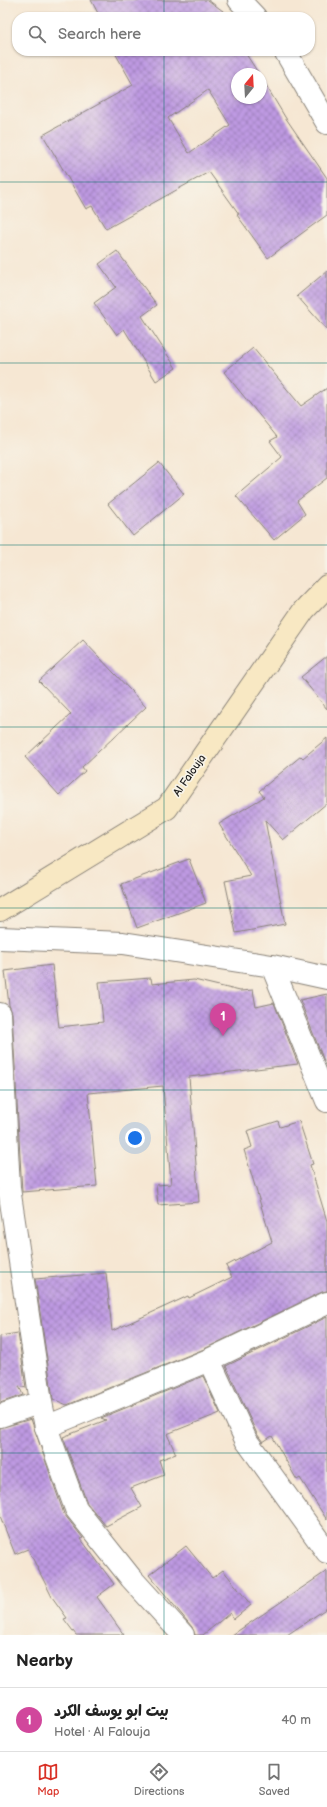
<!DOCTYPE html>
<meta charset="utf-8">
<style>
body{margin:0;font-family:"Balsamiq Sans","Playpen Sans Arabic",sans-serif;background:#f2f2f2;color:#222}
.compass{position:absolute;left:231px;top:68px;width:36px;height:36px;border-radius:50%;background:#fff;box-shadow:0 1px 3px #0004;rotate:18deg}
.you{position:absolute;left:135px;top:1138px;width:14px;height:14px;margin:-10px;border:3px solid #fff;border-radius:50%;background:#1a73e8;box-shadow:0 0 0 6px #1a73e833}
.badge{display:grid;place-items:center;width:26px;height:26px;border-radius:50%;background:#d93025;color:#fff;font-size:13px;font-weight:700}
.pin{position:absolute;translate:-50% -33px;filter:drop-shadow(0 1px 2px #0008)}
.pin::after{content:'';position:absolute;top:21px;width:14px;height:12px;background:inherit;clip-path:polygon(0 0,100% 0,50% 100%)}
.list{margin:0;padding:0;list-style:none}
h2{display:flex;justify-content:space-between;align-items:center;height:52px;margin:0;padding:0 16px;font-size:17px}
h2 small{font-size:13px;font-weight:400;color:#767676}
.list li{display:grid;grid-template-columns:26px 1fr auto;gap:12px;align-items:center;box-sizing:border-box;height:64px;padding:0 16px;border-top:1px solid #e0e0e0}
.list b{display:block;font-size:15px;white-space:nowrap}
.list p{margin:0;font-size:13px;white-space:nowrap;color:#767676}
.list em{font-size:13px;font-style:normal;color:#767676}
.icon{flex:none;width:22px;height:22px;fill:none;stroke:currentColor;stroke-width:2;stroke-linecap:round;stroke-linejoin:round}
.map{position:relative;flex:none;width:327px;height:1635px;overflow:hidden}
.search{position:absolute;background:#fff;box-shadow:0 1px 3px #0004;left:12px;right:12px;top:12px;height:44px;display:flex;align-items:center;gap:10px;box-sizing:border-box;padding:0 14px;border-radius:16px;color:#767676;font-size:15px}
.sheet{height:116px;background:#fff}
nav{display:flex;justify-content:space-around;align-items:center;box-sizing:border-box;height:56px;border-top:1px solid #e0e0e0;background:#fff;font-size:11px;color:#767676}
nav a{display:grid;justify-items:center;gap:2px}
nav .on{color:#d93025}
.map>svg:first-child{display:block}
</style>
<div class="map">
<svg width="327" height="1635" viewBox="0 0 327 1635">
<defs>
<pattern id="building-cross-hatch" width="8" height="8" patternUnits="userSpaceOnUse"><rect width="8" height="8" fill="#be9ae2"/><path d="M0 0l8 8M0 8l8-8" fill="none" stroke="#9a7db6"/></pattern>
</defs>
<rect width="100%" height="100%" fill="#f7f3e8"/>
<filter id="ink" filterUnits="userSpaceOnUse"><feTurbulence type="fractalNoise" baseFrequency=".025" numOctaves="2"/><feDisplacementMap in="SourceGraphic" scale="8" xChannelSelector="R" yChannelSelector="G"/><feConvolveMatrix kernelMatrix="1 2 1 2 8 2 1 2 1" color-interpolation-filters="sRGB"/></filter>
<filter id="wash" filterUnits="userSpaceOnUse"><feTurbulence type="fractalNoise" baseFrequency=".012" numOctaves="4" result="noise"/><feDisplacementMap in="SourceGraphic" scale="16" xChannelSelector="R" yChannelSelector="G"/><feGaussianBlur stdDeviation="0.9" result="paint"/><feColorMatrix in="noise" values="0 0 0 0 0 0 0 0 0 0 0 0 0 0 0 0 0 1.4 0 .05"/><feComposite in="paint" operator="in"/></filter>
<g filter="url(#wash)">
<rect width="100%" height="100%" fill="#f6e7d3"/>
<g id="blocks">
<g fill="url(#building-cross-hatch)" fill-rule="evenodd">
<path d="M 91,0 L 208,0 L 227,14 L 222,17 L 100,17 Z"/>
<path d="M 114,51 L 244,51 L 259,74 L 237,74 L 237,98 L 261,98 L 261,77 L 285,117 L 327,178 L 327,215 L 268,258 L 237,215 L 239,214 L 209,172 L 106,229 L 92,206 L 86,209 L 43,135 L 133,85 ZM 208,90 L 230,125 L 189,153 L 168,118 Z"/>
<path d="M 117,251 L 157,305 L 142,316 L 176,368 L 156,381 L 124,329 L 117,335 L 94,303 L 116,287 L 99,264 Z"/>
<path d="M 327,271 L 327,330 L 297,296 Z"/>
<path d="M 253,348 L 301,406 L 327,388 L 327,478 L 297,501 L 305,514 L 274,540 L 236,496 L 282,457 L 270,441 L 277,437 L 224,372 Z"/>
<path d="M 159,463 L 184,494 L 133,536 L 108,504 Z"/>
<path d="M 83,640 L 146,707 L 82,767 L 85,771 L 59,795 L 25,757 L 71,714 L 39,681 Z"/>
<path d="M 327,656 L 327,709 L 301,677 Z"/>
<path d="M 327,738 L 327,803 L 283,840 L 265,820 L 285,924 L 236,933 L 225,881 L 251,876 L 219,824 L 264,797 L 259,791 L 301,756 L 303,758 Z"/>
<path d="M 189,859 L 206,903 L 137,928 L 121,884 Z"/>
<path d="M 52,965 L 59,1027 L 103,1022 L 99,982 L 151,978 L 152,984 L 194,980 L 240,991 L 253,990 L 256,1007 L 274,1003 L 298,1064 L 189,1077 L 199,1202 L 158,1205 L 156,1185 L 171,1184 L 163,1086 L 88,1093 L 97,1186 L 22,1192 L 12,1013 L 9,1005 L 5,971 Z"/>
<path d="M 327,994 L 327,1060 L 324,1061 L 300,1000 Z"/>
<path d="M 278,1121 L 280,1127 L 299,1121 L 313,1164 L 310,1165 L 327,1221 L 327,1291 L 322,1292 L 204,1349 L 67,1405 L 53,1399 L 35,1279 L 106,1273 L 112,1331 L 188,1296 L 189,1298 L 232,1277 L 226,1266 L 272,1242 L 244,1150 L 252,1147 L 247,1131 Z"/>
<path d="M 327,1317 L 327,1520 L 300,1478 L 297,1480 L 272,1436 L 263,1442 L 257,1434 L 226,1366 Z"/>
<path d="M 18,1333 L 26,1388 L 19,1386 L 23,1395 L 0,1403 L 0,1336 Z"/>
<path d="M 203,1376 L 220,1413 L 167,1434 L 176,1454 L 159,1460 L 164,1475 L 131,1488 L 142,1507 L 106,1526 L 87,1503 L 63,1437 L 106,1420 L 101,1418 Z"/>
<path d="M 31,1419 L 64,1514 L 83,1538 L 81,1539 L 114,1584 L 97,1597 L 124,1635 L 76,1635 L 64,1619 L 67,1618 L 52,1597 L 28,1549 L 15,1554 L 0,1516 L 0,1428 Z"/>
<path d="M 186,1546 L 212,1578 L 223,1570 L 251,1605 L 234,1619 L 230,1613 L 203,1635 L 195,1635 L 192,1627 L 149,1575 Z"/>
<path d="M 327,1571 L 327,1608 L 287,1635 L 232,1635 Z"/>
</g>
</g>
</g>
<g filter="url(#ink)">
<use href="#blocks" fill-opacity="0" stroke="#898278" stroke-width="1"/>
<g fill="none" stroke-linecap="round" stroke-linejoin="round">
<defs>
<g id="street">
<path d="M 239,0 L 255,17"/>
<path d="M 285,51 L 327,123"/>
<path d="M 0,938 L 123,943 L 272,966 L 327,978"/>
<path d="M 272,966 L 327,1101"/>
<path d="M 0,1014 L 9,1188 L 41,1402 L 46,1427 L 209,1360"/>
<path d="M 327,1303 L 209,1360 L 246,1440 L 327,1552"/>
<path d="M 0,1416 L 41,1402"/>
<path d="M 46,1427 L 76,1509 L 131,1578 L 183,1635"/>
</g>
<path id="secondary" d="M 0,910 L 167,808 L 304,610 L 327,586"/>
</defs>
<use href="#street" stroke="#898278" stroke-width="24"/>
<use href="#secondary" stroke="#898278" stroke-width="24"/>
<use href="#street" stroke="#fff" stroke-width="22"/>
<use href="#secondary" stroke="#f8e8c3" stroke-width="22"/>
</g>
</g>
<path fill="none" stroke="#0f766e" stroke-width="1" stroke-opacity="0.55" d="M 164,0 L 164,17M 164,51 L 164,1635M 0,182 L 327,182M 0,363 L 327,363M 0,545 L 327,545M 0,727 L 327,727M 0,908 L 327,908M 0,1090 L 327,1090M 0,1272 L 327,1272M 0,1453 L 327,1453"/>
<g text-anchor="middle" stroke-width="3.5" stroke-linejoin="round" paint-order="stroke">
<g font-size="11" fill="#1c1c1c" stroke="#f7f3e8">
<text transform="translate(189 775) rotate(-55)" y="4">Al Falouja</text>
</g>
</g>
</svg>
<svg class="compass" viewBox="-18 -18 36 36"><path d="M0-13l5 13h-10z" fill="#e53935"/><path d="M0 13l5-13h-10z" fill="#767676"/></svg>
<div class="you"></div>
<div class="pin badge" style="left:223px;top:1036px;background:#d1479c">1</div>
<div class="search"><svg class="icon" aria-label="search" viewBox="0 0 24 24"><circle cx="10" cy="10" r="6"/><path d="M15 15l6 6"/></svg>Search here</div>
</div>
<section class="sheet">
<h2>Nearby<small></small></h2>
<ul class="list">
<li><span class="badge" style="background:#d1479c">1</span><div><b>بيت ابو يوسف الكرد</b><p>Hotel · Al Falouja</p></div><em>40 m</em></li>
</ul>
</section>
<nav>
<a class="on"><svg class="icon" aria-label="map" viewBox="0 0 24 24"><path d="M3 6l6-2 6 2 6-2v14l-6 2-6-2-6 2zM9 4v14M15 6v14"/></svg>Map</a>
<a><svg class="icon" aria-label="directions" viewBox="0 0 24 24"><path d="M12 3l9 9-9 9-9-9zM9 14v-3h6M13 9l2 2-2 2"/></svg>Directions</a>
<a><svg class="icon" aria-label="saved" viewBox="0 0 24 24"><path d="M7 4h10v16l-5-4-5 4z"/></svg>Saved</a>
</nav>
